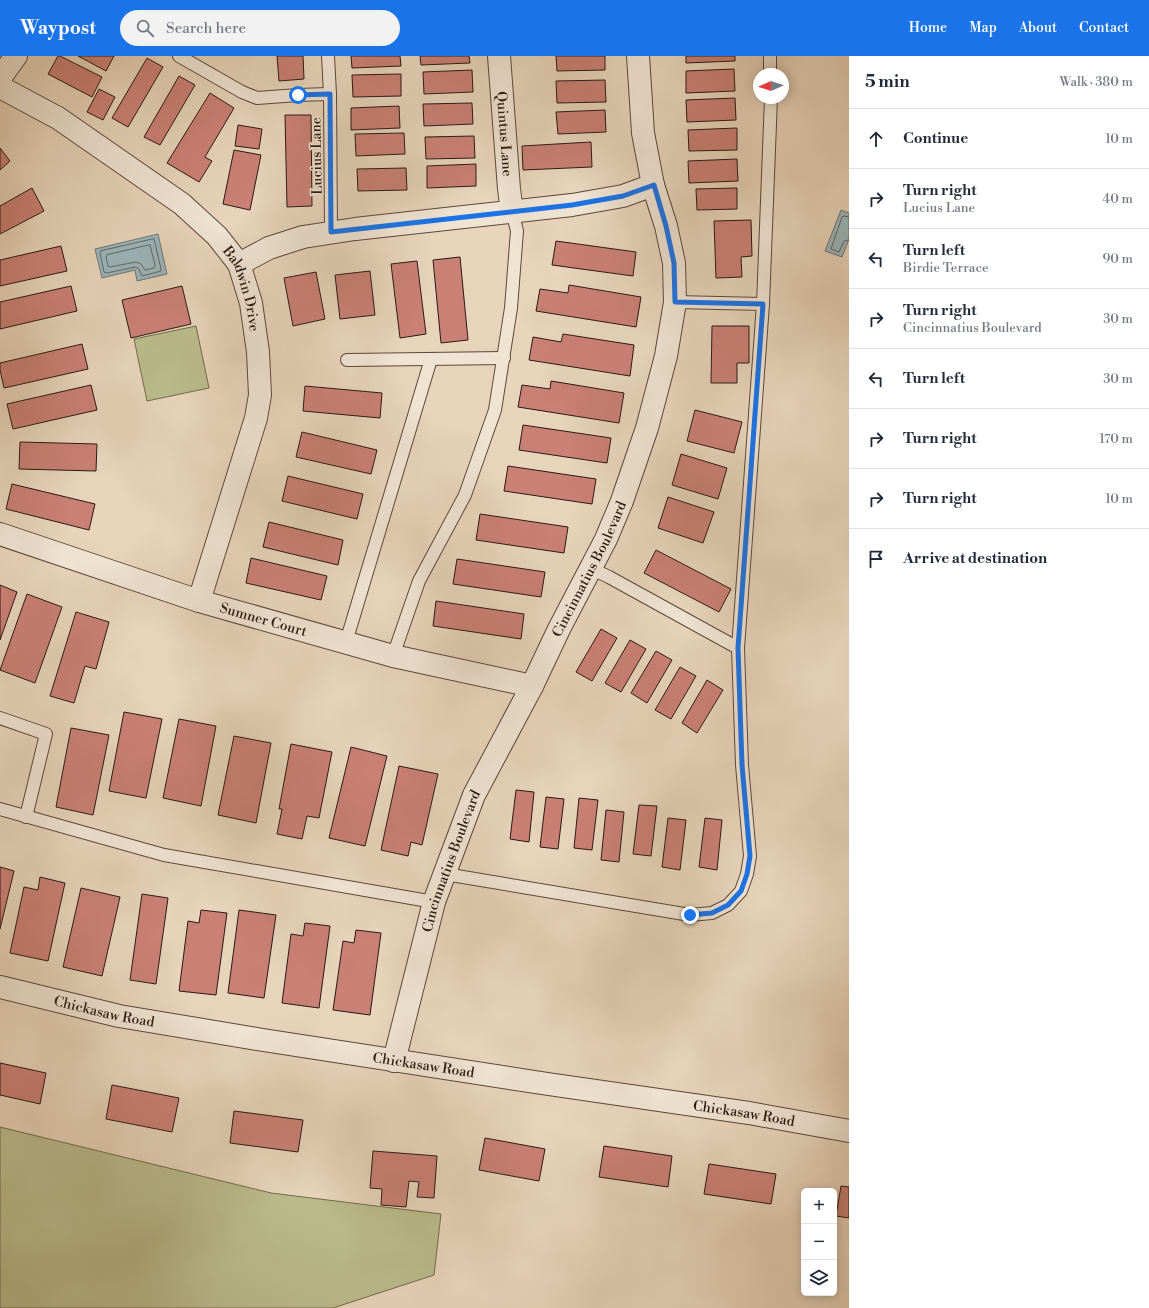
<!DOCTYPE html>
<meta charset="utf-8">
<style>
body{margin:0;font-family:"Libre Bodoni",serif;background:#f2f2f3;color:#1f2937}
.controls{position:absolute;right:12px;bottom:12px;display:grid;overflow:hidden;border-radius:6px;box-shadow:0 2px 10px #0003}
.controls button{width:36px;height:36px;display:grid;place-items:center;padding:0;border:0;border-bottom:1px solid #e0e1e3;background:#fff;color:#1f2937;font:20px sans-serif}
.compass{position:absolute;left:753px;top:12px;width:36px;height:36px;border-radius:50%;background:#fff;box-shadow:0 2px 10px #0003;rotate:267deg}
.stop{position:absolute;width:12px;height:12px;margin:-9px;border:3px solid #1a73e8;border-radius:50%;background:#fff}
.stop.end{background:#1a73e8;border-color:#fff;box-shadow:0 1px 4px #0008}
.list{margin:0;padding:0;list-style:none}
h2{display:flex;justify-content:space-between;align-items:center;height:52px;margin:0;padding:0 16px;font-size:17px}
h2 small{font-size:13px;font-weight:400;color:#747a83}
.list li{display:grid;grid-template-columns:26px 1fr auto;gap:12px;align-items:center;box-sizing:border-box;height:60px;padding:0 16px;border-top:1px solid #e0e1e3}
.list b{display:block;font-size:15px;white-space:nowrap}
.list p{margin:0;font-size:13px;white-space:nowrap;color:#747a83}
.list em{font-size:13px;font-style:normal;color:#747a83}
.icon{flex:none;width:22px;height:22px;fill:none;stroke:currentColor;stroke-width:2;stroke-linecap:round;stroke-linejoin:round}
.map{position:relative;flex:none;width:849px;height:1252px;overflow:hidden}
header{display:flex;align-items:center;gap:24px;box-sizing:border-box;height:56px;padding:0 20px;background:#1a73e8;color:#fff}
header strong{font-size:19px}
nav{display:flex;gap:22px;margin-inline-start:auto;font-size:14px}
.search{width:280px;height:36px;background:#f2f2f3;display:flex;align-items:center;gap:10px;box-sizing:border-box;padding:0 14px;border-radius:22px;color:#747a83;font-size:15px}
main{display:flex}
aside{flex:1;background:#fff}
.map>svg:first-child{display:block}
</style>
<header>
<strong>Waypost</strong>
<div class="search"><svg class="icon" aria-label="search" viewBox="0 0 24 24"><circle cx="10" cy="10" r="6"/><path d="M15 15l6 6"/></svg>Search here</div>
<nav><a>Home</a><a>Map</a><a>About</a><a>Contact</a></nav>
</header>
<main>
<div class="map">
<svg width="849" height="1252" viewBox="0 0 849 1252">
<rect width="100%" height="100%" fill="#e7d4ba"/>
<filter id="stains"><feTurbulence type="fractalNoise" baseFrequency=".005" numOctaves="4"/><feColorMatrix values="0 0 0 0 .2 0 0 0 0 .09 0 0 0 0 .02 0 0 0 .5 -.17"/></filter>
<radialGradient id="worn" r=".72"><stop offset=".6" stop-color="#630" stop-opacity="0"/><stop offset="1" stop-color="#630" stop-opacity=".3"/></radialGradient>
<g fill="#babb8c" stroke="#726a4e">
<path d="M 196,270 L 209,332 L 147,345 L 134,283 Z"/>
<path d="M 0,1071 L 271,1137 L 441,1158 L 434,1219 L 333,1252 L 0,1252 Z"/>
</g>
<g fill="#9bb5ba" stroke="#6e7776">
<path d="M 841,154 L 849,157 L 849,183 L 842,201 L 825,195 Z"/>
<path d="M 158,178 L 167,218 L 137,225 L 135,214 L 102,222 L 95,193 Z"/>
</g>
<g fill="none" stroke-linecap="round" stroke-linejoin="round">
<g stroke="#636765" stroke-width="1">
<path d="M 849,161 L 844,160 L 842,161 L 831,193 L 839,196 L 844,185 L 849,184"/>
<path d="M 154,183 L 161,213 L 161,215 L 142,220 L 139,213 L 135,211 L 107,217 L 104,216 L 100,197 L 101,195 Z"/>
<path d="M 150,189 L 155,209 L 154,212 L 145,214 L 141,208 L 136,206 L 110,211 L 108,210 L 106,201 L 107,199 Z"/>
</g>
</g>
<g fill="#c98075" stroke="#2b1910">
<path d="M 58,0 L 60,0 L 102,21 L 92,41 L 48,18 Z"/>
<path d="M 78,0 L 114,0 L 106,15 Z"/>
<path d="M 277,0 L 303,0 L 304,23 L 279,25 Z"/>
<path d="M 351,0 L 400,0 L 401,10 L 352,12 Z"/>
<path d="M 420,0 L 469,0 L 470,7 L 421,9 Z"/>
<path d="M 556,0 L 605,0 L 605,14 L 557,15 Z"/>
<path d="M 686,0 L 735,0 L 735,5 L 686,7 Z"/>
<path d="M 147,2 L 163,11 L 128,71 L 112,62 Z"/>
<path d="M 734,13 L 735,35 L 686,37 L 686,15 Z"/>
<path d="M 472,14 L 473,36 L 424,38 L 423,16 Z"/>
<path d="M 401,18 L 401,40 L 353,41 L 352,19 Z"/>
<path d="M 179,20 L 195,29 L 160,89 L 144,81 Z"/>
<path d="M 605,24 L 606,46 L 557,47 L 556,25 Z"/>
<path d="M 99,33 L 115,41 L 103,64 L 87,56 Z"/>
<path d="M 210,37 L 234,52 L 205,101 L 212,105 L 199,126 L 167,107 Z"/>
<path d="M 735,42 L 736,64 L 687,66 L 686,44 Z"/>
<path d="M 472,47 L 473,68 L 424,70 L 423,48 Z"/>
<path d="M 399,50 L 400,72 L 351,74 L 351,52 Z"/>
<path d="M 605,54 L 606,76 L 558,78 L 556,56 Z"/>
<path d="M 285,59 L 311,59 L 312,150 L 287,151 Z"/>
<path d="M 238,69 L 262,73 L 259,93 L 235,90 Z"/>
<path d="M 737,72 L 737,94 L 689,95 L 688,74 Z"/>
<path d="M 404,77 L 405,98 L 356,100 L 355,78 Z"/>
<path d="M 474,80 L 475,102 L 426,103 L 425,81 Z"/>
<path d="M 591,86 L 592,111 L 523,114 L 522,90 Z"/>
<path d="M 0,92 L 10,105 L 0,114 Z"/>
<path d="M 234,94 L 261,99 L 250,154 L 223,148 Z"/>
<path d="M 737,103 L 738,125 L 689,127 L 688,105 Z"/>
<path d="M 476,108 L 476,130 L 427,132 L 427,110 Z"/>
<path d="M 406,112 L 407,134 L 358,135 L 357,113 Z"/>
<path d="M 32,132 L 44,155 L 0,178 L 0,150 Z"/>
<path d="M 737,132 L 737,153 L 697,154 L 696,133 Z"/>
<path d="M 751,164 L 752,200 L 741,201 L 742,221 L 716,222 L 714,165 Z"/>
<path d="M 556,185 L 636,196 L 633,220 L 552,209 Z"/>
<path d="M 61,190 L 67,215 L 0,230 L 0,204 Z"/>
<path d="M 460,201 L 468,284 L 441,287 L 433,204 Z"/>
<path d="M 417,205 L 426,278 L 400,282 L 391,208 Z"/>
<path d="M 370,215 L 375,259 L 340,263 L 335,219 Z"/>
<path d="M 316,216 L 325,263 L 293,270 L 284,222 Z"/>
<path d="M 569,229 L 641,241 L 636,271 L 536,255 L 540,233 L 568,237 Z"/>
<path d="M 71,230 L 77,255 L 0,273 L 0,246 Z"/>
<path d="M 182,230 L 191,268 L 131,282 L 122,244 Z"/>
<path d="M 712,270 L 749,270 L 749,307 L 737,307 L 737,327 L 711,327 Z"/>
<path d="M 563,278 L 634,289 L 630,320 L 529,304 L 533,281 L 561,286 Z"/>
<path d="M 82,288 L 88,313 L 4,332 L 0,314 L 0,307 Z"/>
<path d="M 551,325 L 624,337 L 619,367 L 518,351 L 522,329 L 550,333 Z"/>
<path d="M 91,329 L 97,354 L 13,373 L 7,348 Z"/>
<path d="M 305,330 L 382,337 L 380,362 L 303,355 Z"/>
<path d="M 695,354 L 742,366 L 734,397 L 687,385 Z"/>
<path d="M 523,369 L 611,382 L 607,407 L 519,394 Z"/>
<path d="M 302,376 L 377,394 L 371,418 L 296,401 Z"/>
<path d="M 20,386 L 97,388 L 96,415 L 19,413 Z"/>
<path d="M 681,398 L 727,412 L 718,443 L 672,429 Z"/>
<path d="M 508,410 L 596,423 L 592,448 L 504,435 Z"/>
<path d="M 288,420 L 363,438 L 357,463 L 282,445 Z"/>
<path d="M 12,428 L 95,448 L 89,474 L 6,453 Z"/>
<path d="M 668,441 L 714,456 L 703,487 L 658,472 Z"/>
<path d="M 480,458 L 568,471 L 564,497 L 476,484 Z"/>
<path d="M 269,466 L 343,484 L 338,509 L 263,491 Z"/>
<path d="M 656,494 L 731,533 L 719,556 L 644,517 Z"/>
<path d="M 251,502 L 327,520 L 321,544 L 246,527 Z"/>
<path d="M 457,503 L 545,516 L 541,541 L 453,528 Z"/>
<path d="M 0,529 L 17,536 L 0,584 Z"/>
<path d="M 27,538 L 62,551 L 35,627 L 0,614 Z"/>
<path d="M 436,545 L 524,558 L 521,583 L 433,570 Z"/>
<path d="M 76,556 L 109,566 L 96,613 L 85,610 L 74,647 L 50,640 Z"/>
<path d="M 601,573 L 617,582 L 592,625 L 576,616 Z"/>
<path d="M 630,584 L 646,593 L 621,636 L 605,627 Z"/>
<path d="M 656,595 L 672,604 L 647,647 L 631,637 Z"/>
<path d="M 680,611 L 696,620 L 671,663 L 655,654 Z"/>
<path d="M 707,624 L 723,634 L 697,677 L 682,667 Z"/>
<path d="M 124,656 L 162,663 L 146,742 L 109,735 Z"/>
<path d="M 179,663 L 216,670 L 201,750 L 163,742 Z"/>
<path d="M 71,672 L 109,679 L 93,759 L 56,751 Z"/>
<path d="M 234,680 L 271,687 L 256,767 L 218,759 Z"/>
<path d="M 291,688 L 332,696 L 319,762 L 307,760 L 302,783 L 277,778 L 282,753 L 279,753 Z"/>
<path d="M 351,691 L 387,700 L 365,790 L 329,782 Z"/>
<path d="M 399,710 L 438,718 L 422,789 L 411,786 L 408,800 L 381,794 Z"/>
<path d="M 516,734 L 534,736 L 529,786 L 510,783 Z"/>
<path d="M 546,741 L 564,743 L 558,793 L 540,791 Z"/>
<path d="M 579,742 L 598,744 L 592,794 L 574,792 Z"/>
<path d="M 639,749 L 657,750 L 651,800 L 633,798 Z"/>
<path d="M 606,754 L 624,756 L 619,806 L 601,804 Z"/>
<path d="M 668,762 L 686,764 L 680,814 L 662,811 Z"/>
<path d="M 705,762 L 722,764 L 717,814 L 699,811 Z"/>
<path d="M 0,811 L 14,815 L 0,873 Z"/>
<path d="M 40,821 L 65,827 L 48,905 L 10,897 L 24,831 L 38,834 Z"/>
<path d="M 81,832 L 120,841 L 102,920 L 63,911 Z"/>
<path d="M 142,838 L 168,842 L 156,928 L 130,924 Z"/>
<path d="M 201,854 L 227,857 L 216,939 L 179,935 L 188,865 L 199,867 Z"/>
<path d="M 239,854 L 276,859 L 264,942 L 228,937 Z"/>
<path d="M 305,867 L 330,870 L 319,952 L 282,947 L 291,878 L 303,880 Z"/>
<path d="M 356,874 L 381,877 L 370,959 L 333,954 L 343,885 L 354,887 Z"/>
<path d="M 0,1007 L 46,1017 L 40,1048 L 0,1039 Z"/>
<path d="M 112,1029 L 179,1042 L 172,1076 L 106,1063 Z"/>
<path d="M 234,1055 L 303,1064 L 298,1096 L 230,1087 Z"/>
<path d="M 485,1082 L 545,1093 L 539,1125 L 479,1114 Z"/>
<path d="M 604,1090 L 672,1100 L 668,1131 L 599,1121 Z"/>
<path d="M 373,1095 L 437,1100 L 434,1142 L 417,1141 L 419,1126 L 409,1125 L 406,1151 L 381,1149 L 382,1133 L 370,1132 Z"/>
<path d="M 709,1108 L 776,1118 L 771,1148 L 704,1138 Z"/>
<path d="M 841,1130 L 849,1131 L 849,1162 L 836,1160 Z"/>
</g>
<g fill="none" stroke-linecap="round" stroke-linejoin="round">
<defs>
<g id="lane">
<path d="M 179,0 L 242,36 L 257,42 L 298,39 L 330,38"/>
<path d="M 328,0 L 330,38 L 331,176"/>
<path d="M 770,0 L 770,18"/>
<path d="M 675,246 L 763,248"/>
<path d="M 347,304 L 504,302"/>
<path d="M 590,512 L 609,521 L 738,592"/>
<path d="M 346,586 L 431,303"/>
<path d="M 393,600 L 419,525 L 465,439 L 495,354 L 511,252 L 517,175 L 512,155"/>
<path d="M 0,662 L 46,678 L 26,761"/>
<path d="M 0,753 L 164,799 L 434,846"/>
<path d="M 445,818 L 690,859 L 712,857 L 728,849 L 741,835 L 747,818 L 750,800 L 742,709 L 738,592 L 763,248 L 771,42"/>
</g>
<g id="street">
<path id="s1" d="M 499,0 L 509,133 L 512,155"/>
<path d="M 0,22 L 16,0"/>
<path id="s2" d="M 0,31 L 58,62 L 182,148 L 217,180 L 239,208 L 251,247 L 258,296 L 260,339 L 256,362 L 199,545"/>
<path d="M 239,208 L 269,192 L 303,181 L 355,173 L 572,149 L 623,140 L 653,129"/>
<path id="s3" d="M 0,478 L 199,545 L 393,600 L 532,630"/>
<path id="s4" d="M 0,931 L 119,960 L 263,984 L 548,1028 L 749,1057 L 849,1075"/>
<path id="s5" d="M 394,1005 L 434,846 L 474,739 L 532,630 L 559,573 L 606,483 L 622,445 L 647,372 L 666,300 L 675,246 L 674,207 L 666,170 L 653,129 L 643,77 L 638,0"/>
</g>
</defs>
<use href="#lane" stroke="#5a483a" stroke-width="14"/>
<use href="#street" stroke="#5a483a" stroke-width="24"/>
<use href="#lane" stroke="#efe3d2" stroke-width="12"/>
<use href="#street" stroke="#efe3d2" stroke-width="22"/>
</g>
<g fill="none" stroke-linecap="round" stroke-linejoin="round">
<path stroke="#1a73e8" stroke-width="5" d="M 298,39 L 330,38 L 331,176 L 572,149 L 623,140 L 654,129 L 666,170 L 674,207 L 675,246 L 763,248 L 738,592 L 742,709 L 750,800 L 747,818 L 741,835 L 728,849 L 712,857 L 690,859"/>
</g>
<g text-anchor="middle" stroke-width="3" stroke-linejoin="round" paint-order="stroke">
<g font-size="14" fill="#2b1910" stroke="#efe3d2">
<text dy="5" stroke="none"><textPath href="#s1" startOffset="78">Quintus Lane</textPath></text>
<text transform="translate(316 100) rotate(-91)" y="5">Lucius Lane</text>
<text dy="5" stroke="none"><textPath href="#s2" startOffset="324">Baldwin Drive</textPath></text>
<text dy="5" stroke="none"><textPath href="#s5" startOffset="532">Cincinnatius Boulevard</textPath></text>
<text dy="5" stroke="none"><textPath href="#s3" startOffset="277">Sumner Court</textPath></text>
<text dy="5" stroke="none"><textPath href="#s5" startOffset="208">Cincinnatius Boulevard</textPath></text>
<text dy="5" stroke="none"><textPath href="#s4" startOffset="107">Chickasaw Road</textPath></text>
<text dy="5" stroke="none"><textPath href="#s4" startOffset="431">Chickasaw Road</textPath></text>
<text dy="5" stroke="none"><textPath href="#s4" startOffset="755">Chickasaw Road</textPath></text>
</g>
</g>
<rect width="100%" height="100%" filter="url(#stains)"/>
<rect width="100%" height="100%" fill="url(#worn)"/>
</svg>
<div class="controls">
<button>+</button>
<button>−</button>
<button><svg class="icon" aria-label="layers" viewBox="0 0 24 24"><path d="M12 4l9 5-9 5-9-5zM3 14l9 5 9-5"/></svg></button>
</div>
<svg class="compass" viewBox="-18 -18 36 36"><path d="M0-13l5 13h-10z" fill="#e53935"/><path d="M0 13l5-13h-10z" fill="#747a83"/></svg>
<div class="stop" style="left:298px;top:39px"></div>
<div class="stop end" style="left:690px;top:859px"></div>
</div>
<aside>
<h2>5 min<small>Walk · 380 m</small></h2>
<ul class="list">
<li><svg class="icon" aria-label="ahead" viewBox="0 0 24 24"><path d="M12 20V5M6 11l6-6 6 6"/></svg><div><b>Continue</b></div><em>10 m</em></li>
<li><svg class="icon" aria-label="right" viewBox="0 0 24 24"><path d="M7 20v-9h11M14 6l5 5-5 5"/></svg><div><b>Turn right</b><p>Lucius Lane</p></div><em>40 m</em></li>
<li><svg class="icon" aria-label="left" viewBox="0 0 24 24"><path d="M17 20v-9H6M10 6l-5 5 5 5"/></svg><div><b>Turn left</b><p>Birdie Terrace</p></div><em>90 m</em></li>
<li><svg class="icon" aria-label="right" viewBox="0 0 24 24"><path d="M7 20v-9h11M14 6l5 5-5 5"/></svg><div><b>Turn right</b><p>Cincinnatius Boulevard</p></div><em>30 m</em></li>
<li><svg class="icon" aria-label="left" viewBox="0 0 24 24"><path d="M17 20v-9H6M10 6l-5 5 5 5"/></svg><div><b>Turn left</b></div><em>30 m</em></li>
<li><svg class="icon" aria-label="right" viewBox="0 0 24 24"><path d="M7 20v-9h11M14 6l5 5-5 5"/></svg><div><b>Turn right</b></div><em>170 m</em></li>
<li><svg class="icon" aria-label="right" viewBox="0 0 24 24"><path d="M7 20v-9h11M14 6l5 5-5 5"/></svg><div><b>Turn right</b></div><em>10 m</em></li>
<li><svg class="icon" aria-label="arrive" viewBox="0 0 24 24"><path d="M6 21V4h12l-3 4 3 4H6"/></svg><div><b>Arrive at destination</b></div></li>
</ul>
</aside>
</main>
